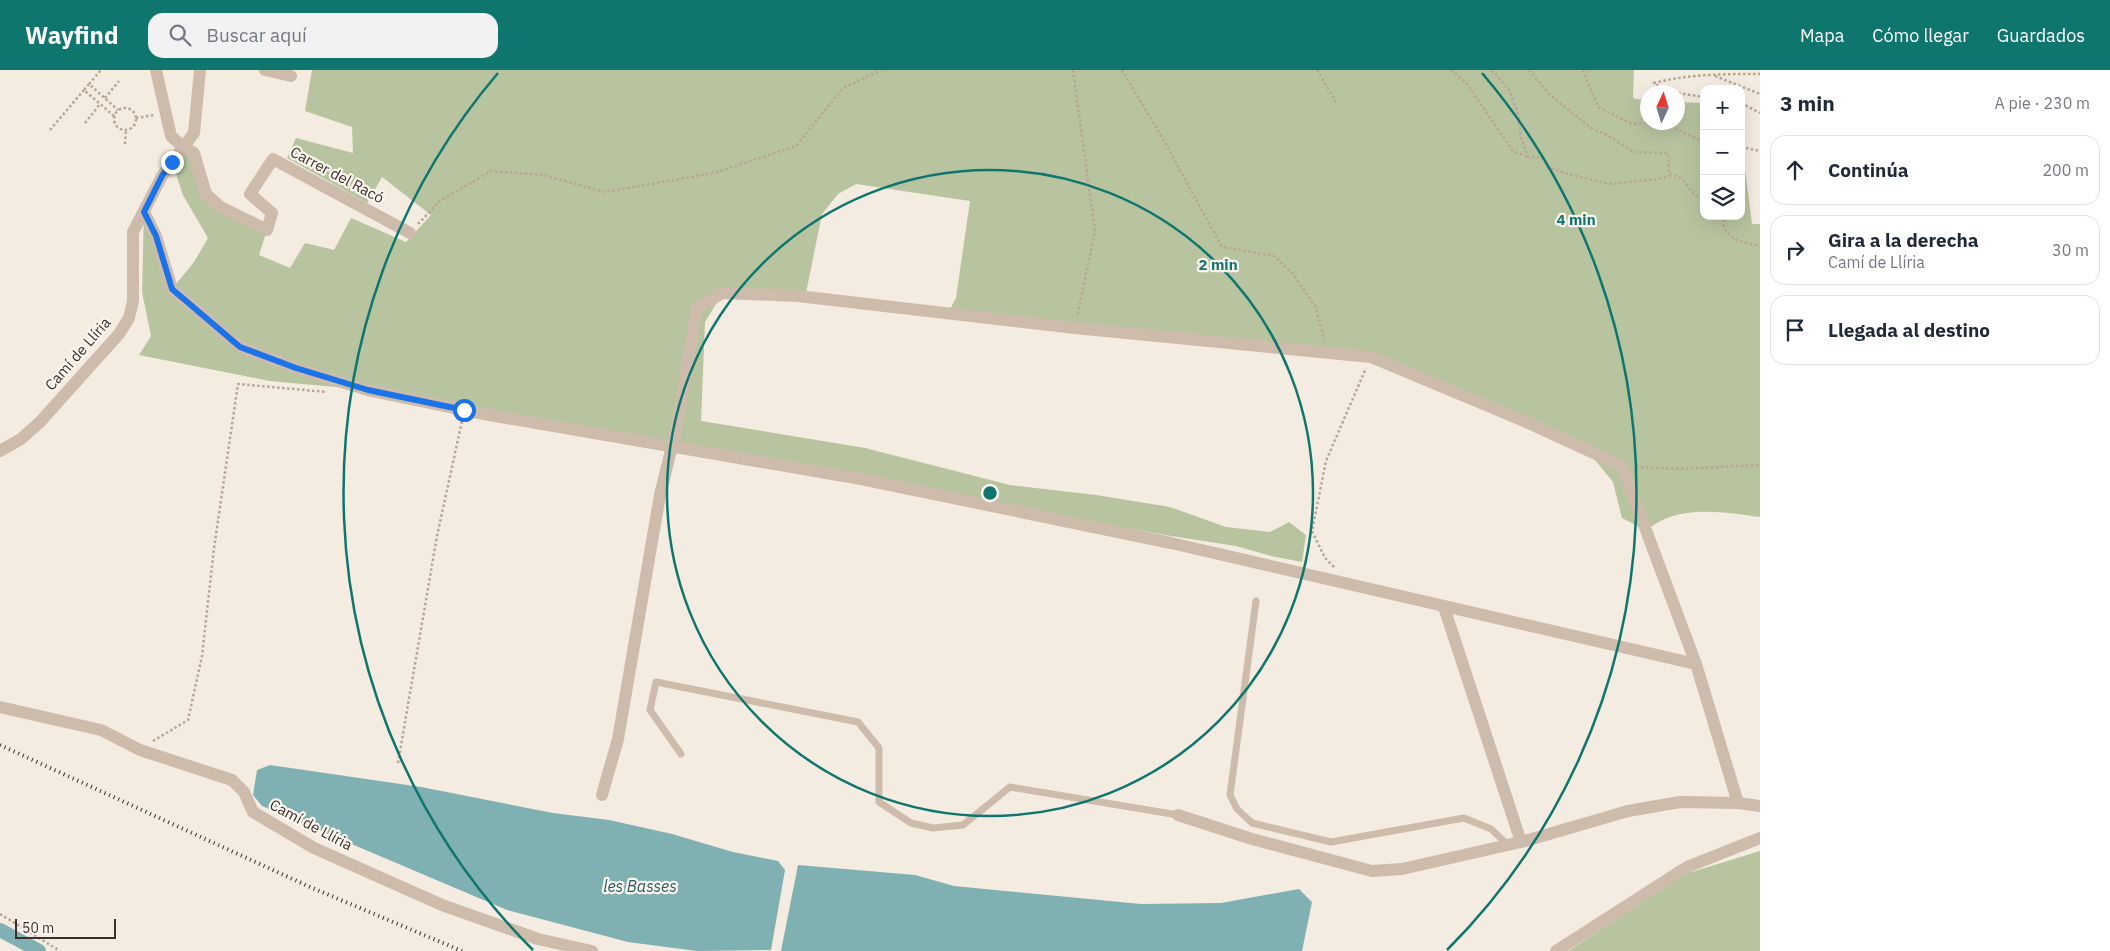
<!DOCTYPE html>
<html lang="es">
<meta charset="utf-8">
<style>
body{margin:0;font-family:"IBM Plex Sans",sans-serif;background:#f2f2f3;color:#1f2937}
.controls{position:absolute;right:15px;top:15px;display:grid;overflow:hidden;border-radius:10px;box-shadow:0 5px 20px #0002}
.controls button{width:45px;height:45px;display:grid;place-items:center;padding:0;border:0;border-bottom:1px solid #e0e1e3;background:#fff;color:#1f2937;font:25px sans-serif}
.compass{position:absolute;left:1640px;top:15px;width:45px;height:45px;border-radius:50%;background:#fff;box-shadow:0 5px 20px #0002;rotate:4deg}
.scale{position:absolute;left:15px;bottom:12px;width:101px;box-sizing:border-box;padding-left:5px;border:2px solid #3b302b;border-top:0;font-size:14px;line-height:18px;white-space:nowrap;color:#3b302b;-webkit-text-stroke:4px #fbf5ee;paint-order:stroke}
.stop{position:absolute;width:15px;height:15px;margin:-11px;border:4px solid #1a73e8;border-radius:50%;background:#fff}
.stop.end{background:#1a73e8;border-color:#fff;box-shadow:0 1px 5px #0008}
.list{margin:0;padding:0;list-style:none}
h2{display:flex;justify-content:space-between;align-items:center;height:65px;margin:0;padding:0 20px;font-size:21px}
h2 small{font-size:16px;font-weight:400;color:#747a83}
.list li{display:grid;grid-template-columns:32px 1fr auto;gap:15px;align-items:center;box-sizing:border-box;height:70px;margin:0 10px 10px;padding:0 10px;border:1px solid #e0e1e3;border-radius:15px}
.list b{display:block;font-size:19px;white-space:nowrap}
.list p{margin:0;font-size:16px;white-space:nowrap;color:#747a83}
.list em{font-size:16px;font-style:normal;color:#747a83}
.icon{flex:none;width:28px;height:28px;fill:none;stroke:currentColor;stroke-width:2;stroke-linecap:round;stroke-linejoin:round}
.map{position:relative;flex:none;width:1760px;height:881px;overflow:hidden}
header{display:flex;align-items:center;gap:30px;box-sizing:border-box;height:70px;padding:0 25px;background:#0f766e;color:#fff}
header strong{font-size:24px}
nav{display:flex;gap:28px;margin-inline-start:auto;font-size:18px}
.search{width:350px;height:45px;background:#f2f2f3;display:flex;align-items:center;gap:12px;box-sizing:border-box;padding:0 18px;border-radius:15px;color:#747a83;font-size:19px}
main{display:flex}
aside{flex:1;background:#fff}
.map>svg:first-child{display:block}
</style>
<header>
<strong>Wayfind</strong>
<div class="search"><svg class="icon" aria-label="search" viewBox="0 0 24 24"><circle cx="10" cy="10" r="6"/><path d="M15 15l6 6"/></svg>Buscar aquí</div>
<nav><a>Mapa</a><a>Cómo llegar</a><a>Guardados</a></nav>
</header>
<main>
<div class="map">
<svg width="1760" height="881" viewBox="0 0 1760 881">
<rect width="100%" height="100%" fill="#f4ebe1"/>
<g fill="#b8c4a0">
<path d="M 312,0 L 1634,0 L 1633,27 L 1635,29 L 1647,30 L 1648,52 L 1678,52 L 1678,32 L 1704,33 L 1704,146 L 1741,146 L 1741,102 L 1745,99 L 1752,154 L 1760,154 L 1760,447 C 1730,443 1696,437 1667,448 C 1659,451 1652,456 1646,460 L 1622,448 L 1613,412 L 1586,379 L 1371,287 L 948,243 L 956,228 L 970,131 L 856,114 L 838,124 L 822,144 L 806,223 L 722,224 L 705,252 L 701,351 L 865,378 L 1010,415 L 1096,425 L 1170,437 L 1226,457 L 1270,462 L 1289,452 L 1306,465 L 1302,492 L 1271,486 L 1236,476 L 1171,466 L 368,320 L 270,311 L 139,285 L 151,266 L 142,222 L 144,142 L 172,219 L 194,192 L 208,168 L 183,125 L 172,92 L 183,77 L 194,83 L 206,124 L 267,160 L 259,185 L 290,198 L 305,173 L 334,180 L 351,148 L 406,172 L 431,145 L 382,107 L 367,133 L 287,88 L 296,68 L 353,83 L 352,57 L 305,41 Z"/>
<path d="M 1760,781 L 1760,881 L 1568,881 L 1685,804 Z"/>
</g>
<g fill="#7fb0b2">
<path d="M 270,695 L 421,717 L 553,743 L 609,750 L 672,764 L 733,782 L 778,791 L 785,800 L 771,880 L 697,881 L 628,872 L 507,840 L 262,736 L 253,725 L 257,700 Z"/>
<path d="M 798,795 L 915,805 L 954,816 L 1141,834 L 1221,833 L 1299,819 L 1312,832 L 1302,881 L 781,881 Z"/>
</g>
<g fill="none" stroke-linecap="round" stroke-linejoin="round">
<path stroke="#7fb0b2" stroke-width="14" d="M 0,860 L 39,881"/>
<g stroke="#b9a596" stroke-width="2.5" stroke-dasharray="2.5 2.5" stroke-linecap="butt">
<path d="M 1073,0 L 1095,161 L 1077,247"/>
<path d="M 1122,0 L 1163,69 L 1222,177 L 1274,186 L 1293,204 L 1315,236 L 1323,264 L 1323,270"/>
<path d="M 1317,0 L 1336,32"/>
<path d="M 1451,0 L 1466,13 L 1513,81 L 1528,87"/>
<path d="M 1492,0 L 1509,20 L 1518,44 L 1521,67 L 1528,87 L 1541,87 L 1548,97 L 1565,103 L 1609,114 L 1658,109 L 1672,105"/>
<path d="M 1529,0 L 1549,24 L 1591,58 L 1607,65 L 1634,82 L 1668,83 L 1669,104 C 1672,105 1678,106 1680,108 C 1689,115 1692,126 1704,130"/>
<path d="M 1583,0 L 1598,37 L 1632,54 L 1658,52"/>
<path d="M 1715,6 L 1760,24"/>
<path d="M 89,14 L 101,0"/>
<path d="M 1677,22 L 1667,21 L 1654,13 C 1688,4 1725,4 1760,4"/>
<path d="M 1678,23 L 1704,27"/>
<path d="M 105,28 L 119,11"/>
<path d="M 1741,33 L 1760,43"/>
<circle cx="125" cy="49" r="11"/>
<path d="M 114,46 L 84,20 L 89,14 L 118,40"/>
<path d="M 136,48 L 154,45"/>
<path d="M 1661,52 L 1704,72"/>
<path d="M 85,53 L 100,34"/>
<path d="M 50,60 L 84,20"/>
<path d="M 125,74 L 126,60"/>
<path d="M 1741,77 L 1760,81"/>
<path d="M 1728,146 L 1723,152 C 1726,171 1744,172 1760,176"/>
<path d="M 418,154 L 440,131 L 491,101 L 543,105 L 605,122 L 714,103 L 796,76 L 843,18 L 881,0"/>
<path d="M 1636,397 L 1680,399 L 1760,395"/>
<path d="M 1334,497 L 1325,488 L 1312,461 L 1326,391 L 1366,298"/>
<path d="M 153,671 L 188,650 L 202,586 L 214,478 L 238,314 L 327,322"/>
<path d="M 398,693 L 437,466 L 462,351"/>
<path d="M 0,844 L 60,881"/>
</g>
<g stroke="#cdbbac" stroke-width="7">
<path d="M 1256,531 L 1230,725 L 1237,739 L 1252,753 L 1331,772 L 1464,748 L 1491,759 L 1508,775"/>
<path d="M 681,684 L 650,640 L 656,612 L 858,652 L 879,678 L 879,732 L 911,753 L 933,758 L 963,755 L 1010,717 L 1178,745"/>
</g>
<g stroke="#cdbbac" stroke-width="12">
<path d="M 156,0 L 171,66 L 183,77 L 194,83 L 206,124 L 219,136 L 267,160 L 272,143 L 250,124 L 273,89 L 410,163"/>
<path d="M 265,0 L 291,6"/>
<path d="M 144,142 L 156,166 L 172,219 L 240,277 L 296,298 L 368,320 L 489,345 L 861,409 L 1171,473 L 1696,594"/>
<path d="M 0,381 L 21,369 L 40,352 L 119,264 L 129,248 L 133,231 L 133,162 L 162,106 L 194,63 L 200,0"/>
<path d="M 1444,537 L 1521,772"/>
<path d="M 0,637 L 101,660 L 140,680 L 232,710 L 244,722 L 253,742 L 314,778 L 442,835 L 538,869 L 592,881"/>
<path d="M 602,725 L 618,669 L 660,425 L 677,356 L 697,238 L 722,223 L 798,226 L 1075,258 L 1371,287 L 1524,351 L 1622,396 L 1696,594 L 1738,733"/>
<path d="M 1178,745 L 1252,769 L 1372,801 L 1402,799 L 1521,772 L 1628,741 L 1680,732 L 1738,733 L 1760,736"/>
<path d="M 1556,881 L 1687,797 L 1760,768"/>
</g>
<path stroke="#3b302b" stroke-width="4" stroke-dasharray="1 4" stroke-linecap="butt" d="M 0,675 L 310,817 L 462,881"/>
</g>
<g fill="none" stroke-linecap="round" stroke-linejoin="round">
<path stroke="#1a73e8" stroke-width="6" d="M 172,92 L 162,106 L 144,142 L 156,166 L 172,219 L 240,277 L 296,298 L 368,320 L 464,340"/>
</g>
<g fill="none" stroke="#0f766e" stroke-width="2.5">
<circle cx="990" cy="423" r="323"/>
<path d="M533 880A647 647 0 0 1 498 3M1482 3A647 647 0 0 1 1447 880"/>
</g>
<g text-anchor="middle" stroke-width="4.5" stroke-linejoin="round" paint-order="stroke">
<g font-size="15" fill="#3b302b" stroke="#fbf5ee">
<text transform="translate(337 105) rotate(28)" y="5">Carrer del Racó</text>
<text transform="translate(78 284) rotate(-49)" y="5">Camí de Llíria</text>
<text transform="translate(311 755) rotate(28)" y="5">Camí de Llíria</text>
</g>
<g font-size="16" font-style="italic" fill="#1f5a5e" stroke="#fbf5ee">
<text x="640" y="822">les Basses</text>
</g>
</g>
<circle cx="990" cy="423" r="8" fill="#0f766e" stroke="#fbf5ee" stroke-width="2.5"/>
<g font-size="15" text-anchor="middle" font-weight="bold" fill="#0f766e" stroke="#fbf5ee" stroke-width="4.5" stroke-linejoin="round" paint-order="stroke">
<text x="1576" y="155">4 min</text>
<text x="1218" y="200">2 min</text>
</g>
</svg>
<div class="controls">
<button>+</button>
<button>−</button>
<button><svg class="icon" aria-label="layers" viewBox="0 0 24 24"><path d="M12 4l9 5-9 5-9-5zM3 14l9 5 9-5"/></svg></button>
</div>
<svg class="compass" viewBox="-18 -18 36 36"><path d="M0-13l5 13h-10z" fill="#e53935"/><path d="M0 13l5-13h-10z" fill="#747a83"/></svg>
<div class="scale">50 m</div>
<div class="stop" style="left:464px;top:340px"></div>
<div class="stop end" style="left:172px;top:92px"></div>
</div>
<aside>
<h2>3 min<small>A pie · 230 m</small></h2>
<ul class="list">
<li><svg class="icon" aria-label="ahead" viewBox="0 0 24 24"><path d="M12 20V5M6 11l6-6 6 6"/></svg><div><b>Continúa</b></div><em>200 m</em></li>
<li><svg class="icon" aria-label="right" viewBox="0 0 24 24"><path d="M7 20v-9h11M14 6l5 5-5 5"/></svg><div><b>Gira a la derecha</b><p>Camí de Llíria</p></div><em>30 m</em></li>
<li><svg class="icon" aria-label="arrive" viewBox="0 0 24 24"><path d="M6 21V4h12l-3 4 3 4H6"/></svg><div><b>Llegada al destino</b></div></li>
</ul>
</aside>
</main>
